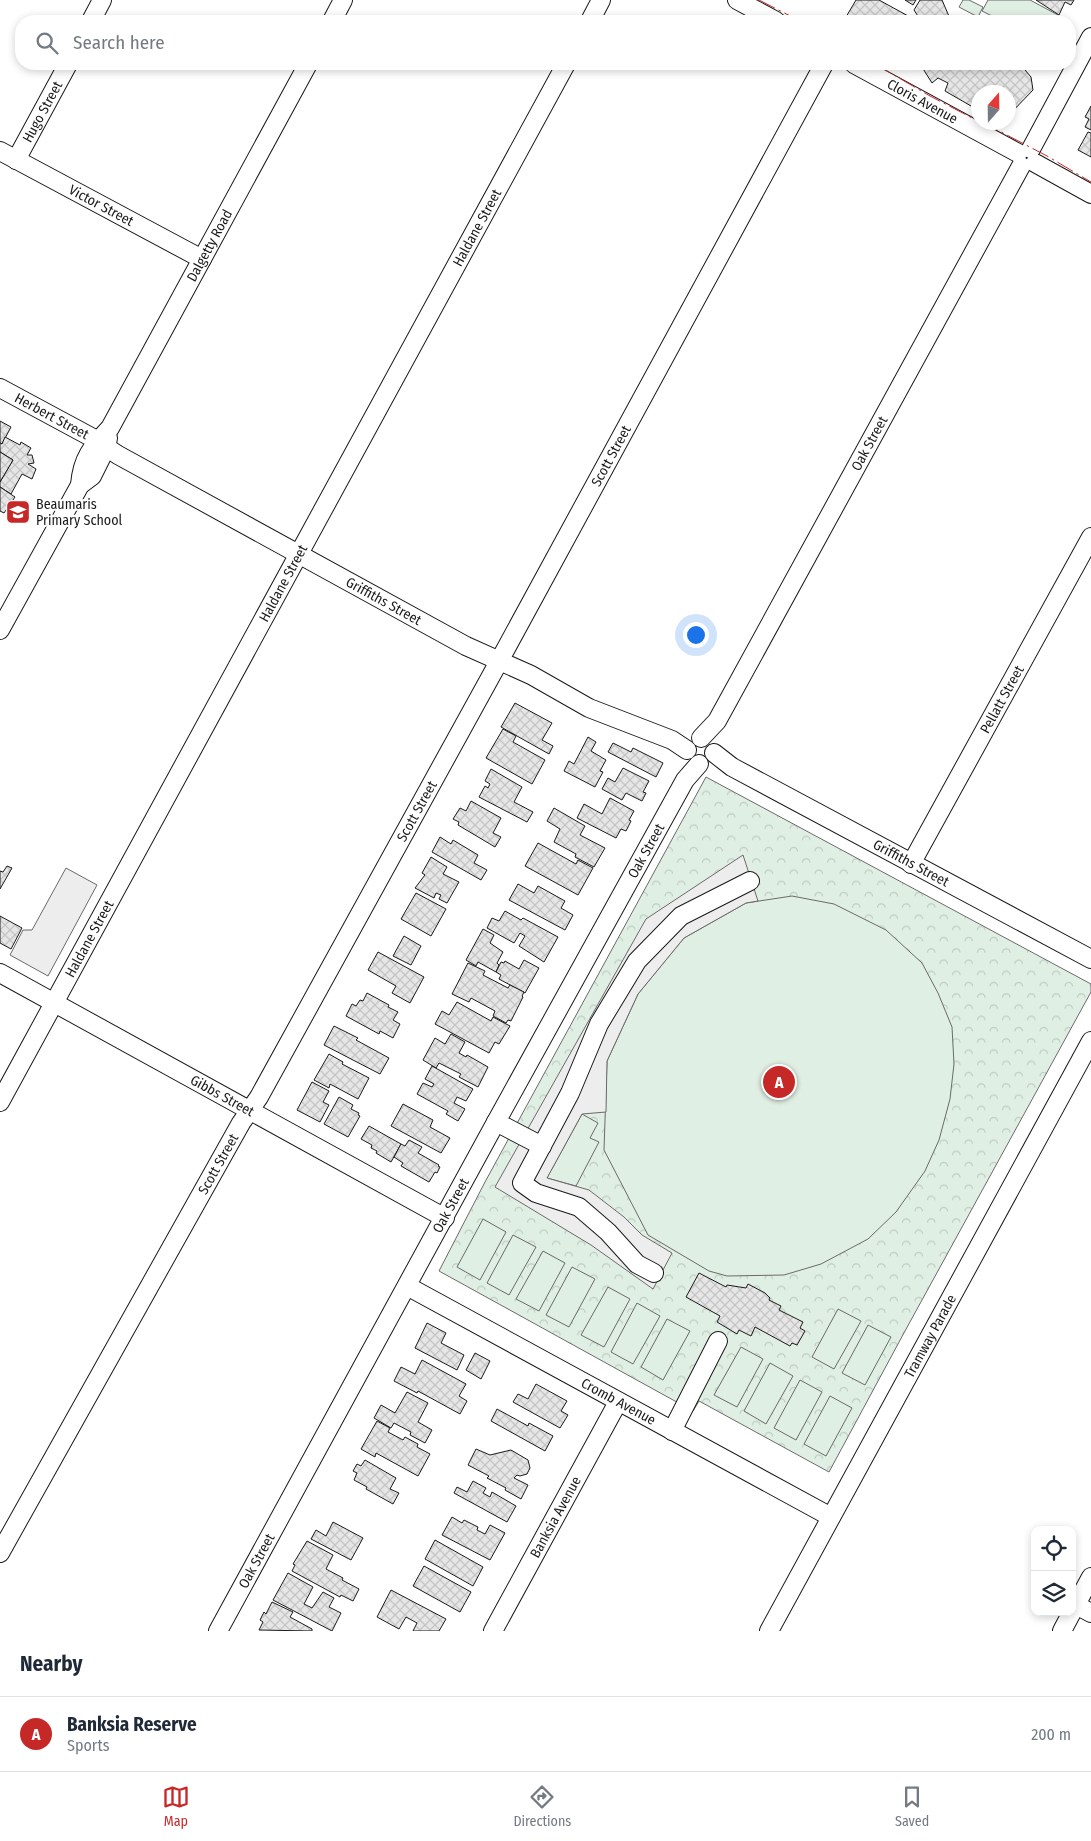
<!DOCTYPE html>
<style>
body{margin:0;font-family:"Fira Sans Condensed",sans-serif;background:#f2f2f3;color:#1f2937}
.controls{position:absolute;right:15px;bottom:15px;display:grid;overflow:hidden;border-radius:10px;box-shadow:0 2px 8px #0003}
.controls button{width:45px;height:45px;display:grid;place-items:center;padding:0;border:0;border-bottom:1px solid #e0e1e3;background:#fff;color:#1f2937;font:25px sans-serif}
.compass{position:absolute;left:971px;top:85px;width:45px;height:45px;border-radius:50%;background:#fff;box-shadow:0 2px 8px #0003;rotate:20deg}
.you{position:absolute;left:695px;top:634px;width:18px;height:18px;margin:-12px;border:4px solid #fff;border-radius:50%;background:#1a73e8;box-shadow:0 0 0 8px #1a73e833}
.badge{display:grid;place-items:center;width:32px;height:32px;border-radius:50%;background:#c62828;color:#fff;font-size:16px;font-weight:700}
.pin{position:absolute;translate:-50% -50%;border:2px solid #fff;box-shadow:0 1px 5px #0006}
.list{margin:0;padding:0;list-style:none}
h2{display:flex;justify-content:space-between;align-items:center;height:65px;margin:0;padding:0 20px;font-size:21px}
h2 small{font-size:16px;font-weight:400;color:#747a83}
.list li{display:grid;grid-template-columns:32px 1fr auto;gap:15px;align-items:center;box-sizing:border-box;height:75px;padding:0 20px;border-top:1px solid #e0e1e3}
.list b{display:block;font-size:19px;white-space:nowrap}
.list p{margin:0;font-size:16px;white-space:nowrap;color:#747a83}
.list em{font-size:16px;font-style:normal;color:#747a83}
.icon{flex:none;width:28px;height:28px;fill:none;stroke:currentColor;stroke-width:2;stroke-linecap:round;stroke-linejoin:round}
.map{position:relative;flex:none;width:1091px;height:1631px;overflow:hidden}
.search{position:absolute;background:#fff;box-shadow:0 2px 8px #0003;left:15px;right:15px;top:15px;height:55px;display:flex;align-items:center;gap:12px;box-sizing:border-box;padding:0 18px;border-radius:20px;color:#747a83;font-size:19px}
.sheet{height:140px;background:#fff}
nav{display:flex;justify-content:space-around;align-items:center;box-sizing:border-box;height:70px;border-top:1px solid #e0e1e3;background:#fff;font-size:14px;color:#747a83}
nav a{display:grid;justify-items:center;gap:2px}
nav .on{color:#c62828}
.map>svg:first-child{display:block}
</style>
<div class="map">
<svg width="1091" height="1631" viewBox="0 0 1091 1631">
<defs>
<pattern id="park-crowns" width="20" height="18" patternUnits="userSpaceOnUse" patternTransform="scale(1.25)"><rect width="20" height="18" fill="#e0efe3"/><path d="M2 6a3 3 0 1 1 6 0M12 15a3 3 0 1 1 6 0" fill="none" stroke="#c0ccc2"/></pattern>
<pattern id="building-cross-hatch" width="8" height="8" patternUnits="userSpaceOnUse" patternTransform="scale(1.25)"><rect width="8" height="8" fill="#e6e6e6"/><path d="M0 0l8 8M0 8l8-8" fill="none" stroke="#c5c5c5"/></pattern>
</defs>
<rect width="100%" height="100%" fill="#fff"/>
<path fill="url(#park-crowns)" stroke="#6a6a6a" d="M 706,777 L 1091,984 L 1091,992 L 905,1331 L 829,1472 L 699,1401 L 693,1411 L 439,1271 L 485,1182 Z"/>
<g fill="#e0efe3" stroke="#6a6a6a">
<path d="M 963,0 L 969,0 L 983,7 L 978,17 L 959,7 Z"/>
<path d="M 988,0 L 1030,0 L 1058,15 L 1055,21 L 1002,21 L 982,11 Z"/>
<path d="M 792,896 L 834,904 L 886,930 L 922,963 L 938,993 L 952,1027 L 954,1064 L 950,1099 L 939,1140 L 925,1171 L 896,1212 L 868,1239 L 821,1264 L 784,1275 L 727,1276 L 709,1271 L 648,1235 L 604,1150 L 607,1061 L 638,994 L 684,938 L 746,903 Z"/>
<path d="M 582,1114 L 598,1123 L 590,1138 L 599,1142 L 576,1186 L 547,1178 Z"/>
<path d="M 483,1219 L 506,1232 L 480,1280 L 457,1267 Z"/>
<path d="M 513,1235 L 536,1247 L 509,1295 L 487,1283 Z"/>
<path d="M 543,1251 L 565,1263 L 539,1311 L 516,1299 Z"/>
<path d="M 572,1267 L 595,1279 L 569,1327 L 546,1315 Z"/>
<path d="M 608,1287 L 630,1299 L 604,1347 L 581,1335 Z"/>
<path d="M 637,1303 L 660,1316 L 633,1364 L 611,1352 Z"/>
<path d="M 838,1309 L 861,1321 L 834,1369 L 812,1357 Z"/>
<path d="M 667,1319 L 690,1331 L 663,1380 L 641,1367 Z"/>
<path d="M 868,1325 L 891,1337 L 865,1385 L 842,1373 Z"/>
<path d="M 741,1347 L 763,1359 L 737,1407 L 714,1395 Z"/>
<path d="M 770,1363 L 793,1376 L 766,1424 L 744,1411 Z"/>
<path d="M 800,1380 L 822,1392 L 796,1440 L 774,1428 Z"/>
<path d="M 830,1396 L 852,1408 L 826,1456 L 804,1444 Z"/>
</g>
<g fill="#ededed" stroke="#6a6a6a">
<path d="M 743,855 L 758,901 L 746,903 L 684,938 L 638,994 L 607,1061 L 606,1112 L 582,1114 L 547,1178 L 589,1190 L 624,1217 L 642,1235 L 672,1253 L 653,1289 L 591,1245 L 495,1187 L 646,919 Z"/>
<path d="M 66,868 L 97,885 L 48,976 L 10,955 L 23,930 L 32,930 Z"/>
</g>
<g fill="url(#building-cross-hatch)" stroke="#1a1a1a">
<path d="M 856,0 L 879,0 L 910,17 L 908,21 L 864,21 L 857,17 L 855,21 L 853,21 L 846,17 Z"/>
<path d="M 905,0 L 916,0 L 913,5 Z"/>
<path d="M 920,0 L 942,0 L 951,21 L 921,21 L 914,10 Z"/>
<path d="M 1036,0 L 1074,0 L 1071,5 L 1065,2 L 1059,15 Z"/>
<path d="M 920,64 L 983,64 L 988,66 L 991,64 L 1020,64 L 1031,77 L 1033,90 L 1008,116 L 1008,92 L 978,92 L 978,110 L 945,91 L 948,83 L 938,78 L 932,83 Z"/>
<path d="M 1091,106 L 1091,130 L 1085,127 L 1089,119 L 1085,117 Z"/>
<path d="M 1088,132 L 1091,133 L 1091,157 L 1078,150 Z"/>
<path d="M 0,421 L 11,427 L 2,444 L 0,443 Z"/>
<path d="M 5,437 L 20,445 L 21,442 L 31,448 L 27,455 L 32,455 L 34,463 L 28,464 L 36,469 L 32,479 L 22,474 L 11,494 L 0,487 L 0,482 L 13,460 L 0,452 L 0,443 L 2,444 Z"/>
<path d="M 0,452 L 13,460 L 0,482 Z"/>
<path d="M 0,487 L 15,497 L 4,513 L 0,511 Z"/>
<path d="M 515,703 L 552,723 L 542,740 L 553,746 L 549,754 L 501,727 Z"/>
<path d="M 503,729 L 516,736 L 513,742 L 545,760 L 532,784 L 486,758 Z"/>
<path d="M 588,737 L 596,742 L 591,751 L 606,760 L 600,771 L 603,772 L 595,787 L 564,771 L 569,761 L 574,764 Z"/>
<path d="M 613,743 L 631,752 L 633,748 L 663,763 L 656,777 L 608,752 Z"/>
<path d="M 623,768 L 649,781 L 643,792 L 646,793 L 642,801 L 626,793 L 622,800 L 602,789 L 608,778 L 615,782 Z"/>
<path d="M 491,769 L 522,787 L 514,802 L 533,812 L 527,822 L 479,797 L 485,786 L 488,788 L 490,784 L 485,781 Z"/>
<path d="M 610,798 L 634,811 L 629,820 L 631,821 L 626,831 L 621,829 L 616,838 L 577,818 L 584,804 L 602,814 Z"/>
<path d="M 471,801 L 501,818 L 493,833 L 501,837 L 495,847 L 458,825 L 459,822 L 453,819 L 460,808 L 466,811 Z"/>
<path d="M 554,808 L 585,826 L 580,835 L 605,848 L 594,867 L 575,857 L 576,854 L 554,842 L 560,829 L 547,821 Z"/>
<path d="M 440,837 L 451,844 L 453,840 L 478,855 L 474,863 L 487,870 L 481,880 L 432,852 Z"/>
<path d="M 538,843 L 576,864 L 578,860 L 593,868 L 578,895 L 525,866 Z"/>
<path d="M 431,857 L 447,867 L 443,874 L 459,882 L 447,903 L 439,899 L 441,895 L 436,893 L 434,898 L 415,888 L 425,875 L 422,873 Z"/>
<path d="M 7,866 L 12,868 L 0,889 L 0,871 L 3,872 Z"/>
<path d="M 518,884 L 534,893 L 538,886 L 565,901 L 561,908 L 573,915 L 565,930 L 509,900 Z"/>
<path d="M 416,893 L 446,909 L 431,936 L 401,919 Z"/>
<path d="M 505,911 L 521,920 L 523,918 L 558,937 L 544,962 L 519,946 L 525,936 L 520,933 L 514,943 L 487,928 L 492,918 L 499,921 Z"/>
<path d="M 0,916 L 22,928 L 11,949 L 0,943 Z"/>
<path d="M 483,929 L 494,935 L 490,943 L 503,952 L 497,963 L 499,965 L 496,972 L 478,962 L 476,966 L 466,960 Z"/>
<path d="M 404,936 L 421,946 L 411,965 L 393,956 Z"/>
<path d="M 378,952 L 424,977 L 410,1003 L 392,993 L 396,986 L 368,970 Z"/>
<path d="M 524,960 L 539,968 L 525,993 L 499,979 L 501,975 L 496,972 L 501,962 L 504,963 L 505,961 L 519,969 Z"/>
<path d="M 468,963 L 485,971 L 483,975 L 508,988 L 510,985 L 524,992 L 522,996 L 523,997 L 511,1021 L 508,1020 L 506,1023 L 493,1016 L 495,1011 L 471,998 L 469,1002 L 452,994 Z"/>
<path d="M 367,993 L 389,1005 L 388,1007 L 398,1012 L 393,1020 L 400,1024 L 393,1038 L 380,1031 L 379,1034 L 346,1016 L 352,1004 L 356,1006 L 360,1000 L 363,1001 Z"/>
<path d="M 457,1002 L 491,1021 L 493,1017 L 510,1026 L 499,1044 L 495,1042 L 489,1053 L 435,1024 L 442,1011 L 449,1015 Z"/>
<path d="M 334,1026 L 358,1038 L 356,1040 L 389,1058 L 380,1074 L 324,1045 Z"/>
<path d="M 451,1034 L 465,1042 L 459,1053 L 466,1057 L 467,1055 L 488,1067 L 478,1087 L 459,1077 L 461,1074 L 439,1063 L 436,1068 L 423,1060 L 435,1038 L 445,1044 Z"/>
<path d="M 329,1054 L 343,1062 L 342,1064 L 369,1078 L 358,1099 L 330,1084 L 329,1088 L 314,1080 Z"/>
<path d="M 432,1066 L 473,1089 L 466,1101 L 457,1097 L 454,1103 L 465,1109 L 458,1121 L 446,1114 L 448,1111 L 417,1094 L 423,1083 L 432,1087 L 434,1084 L 425,1079 Z"/>
<path d="M 312,1082 L 329,1091 L 323,1102 L 329,1105 L 320,1122 L 297,1110 Z"/>
<path d="M 339,1097 L 353,1105 L 351,1109 L 359,1113 L 358,1115 L 360,1116 L 348,1137 L 324,1124 Z"/>
<path d="M 403,1104 L 433,1120 L 430,1127 L 450,1138 L 441,1153 L 391,1126 Z"/>
<path d="M 369,1126 L 401,1144 L 391,1162 L 376,1153 L 377,1151 L 371,1148 L 372,1145 L 361,1139 Z"/>
<path d="M 409,1140 L 422,1147 L 418,1153 L 439,1165 L 438,1166 L 440,1167 L 437,1173 L 435,1172 L 429,1182 L 401,1166 L 403,1163 L 394,1157 L 401,1144 L 405,1146 Z"/>
<path d="M 699,1273 L 726,1287 L 727,1285 L 746,1288 L 748,1284 L 765,1293 L 770,1298 L 769,1300 L 781,1306 L 779,1310 L 803,1322 L 800,1328 L 805,1331 L 797,1345 L 792,1343 L 790,1346 L 755,1327 L 751,1336 L 739,1330 L 737,1334 L 717,1322 L 720,1316 L 686,1297 Z"/>
<path d="M 427,1323 L 446,1333 L 441,1343 L 464,1355 L 457,1370 L 415,1348 Z"/>
<path d="M 475,1353 L 490,1361 L 481,1379 L 466,1370 Z"/>
<path d="M 422,1360 L 466,1384 L 459,1396 L 467,1401 L 460,1414 L 418,1391 L 417,1393 L 394,1381 L 401,1367 L 415,1374 Z"/>
<path d="M 536,1384 L 567,1401 L 561,1411 L 568,1415 L 560,1428 L 513,1402 L 518,1394 L 528,1399 Z"/>
<path d="M 407,1392 L 428,1403 L 418,1422 L 432,1430 L 425,1443 L 410,1435 L 411,1432 L 394,1423 L 391,1428 L 374,1418 L 381,1405 L 395,1413 Z"/>
<path d="M 497,1409 L 528,1426 L 529,1423 L 553,1436 L 545,1451 L 491,1421 Z"/>
<path d="M 377,1421 L 390,1428 L 388,1432 L 403,1440 L 405,1437 L 418,1444 L 417,1447 L 430,1454 L 418,1476 L 376,1453 L 375,1457 L 361,1449 Z"/>
<path d="M 476,1449 L 490,1455 L 511,1450 L 528,1460 L 530,1468 L 527,1474 L 520,1476 L 517,1475 L 514,1478 L 528,1485 L 521,1499 L 505,1490 L 506,1488 L 487,1478 L 489,1476 L 468,1465 Z"/>
<path d="M 365,1460 L 396,1478 L 390,1489 L 399,1493 L 393,1504 L 366,1489 L 367,1487 L 354,1480 L 357,1473 L 353,1471 L 357,1464 L 361,1466 Z"/>
<path d="M 473,1481 L 486,1488 L 483,1493 L 490,1497 L 492,1492 L 516,1506 L 507,1522 L 454,1493 L 457,1487 L 467,1492 Z"/>
<path d="M 452,1517 L 462,1523 L 464,1520 L 478,1527 L 477,1530 L 485,1534 L 490,1525 L 505,1533 L 490,1560 L 442,1535 Z"/>
<path d="M 333,1522 L 363,1538 L 351,1560 L 311,1539 L 316,1530 L 326,1536 Z"/>
<path d="M 435,1540 L 483,1567 L 473,1586 L 425,1559 Z"/>
<path d="M 307,1541 L 333,1555 L 326,1569 L 343,1578 L 342,1580 L 359,1589 L 353,1601 L 341,1595 L 340,1597 L 292,1571 L 295,1565 L 293,1564 Z"/>
<path d="M 424,1566 L 471,1592 L 460,1612 L 413,1586 Z"/>
<path d="M 288,1573 L 313,1587 L 304,1604 L 312,1608 L 323,1592 L 334,1598 L 329,1607 L 341,1613 L 332,1631 L 273,1600 Z"/>
<path d="M 391,1590 L 446,1619 L 439,1631 L 413,1631 L 417,1623 L 406,1617 L 399,1629 L 377,1617 Z"/>
<path d="M 272,1602 L 293,1612 L 290,1617 L 312,1629 L 312,1631 L 259,1630 L 263,1622 L 260,1620 L 264,1612 L 266,1614 Z"/>
</g>
<g fill="none" stroke-linecap="round" stroke-linejoin="round">
<defs>
<g id="minor">
<path d="M 737,0 L 776,21"/>
<path d="M 91,21 L 102,0"/>
<path d="M 332,21 L 343,0"/>
<path d="M 590,21 L 601,0"/>
<path id="s1" d="M 854,64 L 1018,153"/>
<path d="M 1031,149 L 1091,37"/>
<path id="s2" d="M 0,151 L 202,259"/>
<path id="s3" d="M 16,160 L 68,64"/>
<path d="M 1035,163 L 1091,194"/>
<path id="s4" d="M 0,388 L 91,437 L 118,455 L 466,646 L 531,675 L 589,708 L 672,740 L 687,750"/>
<path id="s5" d="M 80,485 C 82,458 92,447 110,428 L 308,64"/>
<path d="M 0,630 L 80,485 L 92,476 L 106,448 L 108,438"/>
<path id="s6" d="M 701,738 L 717,721 L 1021,166"/>
<path id="s7" d="M 714,753 L 732,767 L 1091,959"/>
<path id="s8" d="M 911,864 L 1091,537"/>
<path id="s9" d="M 0,973 L 445,1218"/>
<path id="s10" d="M 0,1102 L 566,64"/>
<path d="M 496,1122 L 542,1146"/>
<path d="M 654,1273 L 637,1264 L 608,1232 L 579,1207 L 536,1193 L 522,1183 L 570,1093 L 599,1024 L 637,961 L 681,916 L 750,881"/>
<path id="s11" d="M 407,1286 L 831,1517"/>
<path d="M 672,1431 L 718,1341"/>
<path id="s12" d="M 0,1553 L 241,1123 L 259,1097 L 491,676 L 824,64"/>
<path d="M 1076,1605 L 1091,1613"/>
<path d="M 1072,1612 L 1091,1577"/>
<path id="s13" d="M 218,1631 L 496,1122 L 685,780 L 699,764"/>
<path id="s14" d="M 493,1631 L 618,1402"/>
<path id="s15" d="M 769,1631 L 1091,1041"/>
<path d="M 1062,1631 L 1072,1612"/>
</g>
</defs>
<use href="#minor" stroke="#1a1a1a" stroke-width="20"/>
<use href="#minor" stroke="#fff" stroke-width="18"/>
<g stroke="#c62828" stroke-width="1" stroke-dasharray="18 4 2.5 4" stroke-linecap="butt">
<path d="M 759,0 L 800,21"/>
<path d="M 875,64 L 930,96 L 978,121"/>
<path d="M 982,122 L 1047,156 L 1091,182"/>
</g>
</g>
<defs>
<symbol id="school-square" viewBox="-11 -11 22 22"><rect x="-9" y="-9" width="18" height="18" rx="4" fill="#c62828" stroke="#fff"/><path d="M0-5L7-2L0 1L-7-2ZM-4 1L0 2.5L4 1V4Q0 6-4 4Z" fill="#fff"/></symbol>
</defs>
<g fill-rule="evenodd">
<use href="#school-square" x="4" y="498" width="28" height="28"/>
</g>
<g text-anchor="middle" stroke-width="4" stroke-linejoin="round" paint-order="stroke">
<g font-size="14" fill="#1a1a1a" stroke="#fff">
<text dy="5" stroke="none"><textPath href="#s1" startOffset="78">Cloris Avenue</textPath></text>
<text dy="5" stroke="none"><textPath href="#s3" startOffset="55">Hugo Street</textPath></text>
<text dy="5" stroke="none"><textPath href="#s2" startOffset="115">Victor Street</textPath></text>
<text dy="5" stroke="none"><textPath href="#s10" startOffset="996">Haldane Street</textPath></text>
<text dy="5" stroke="none"><textPath href="#s5" startOffset="274">Dalgetty Road</textPath></text>
<text dy="5" stroke="none"><textPath href="#s4" startOffset="59">Herbert Street</textPath></text>
<text dy="5" stroke="none"><textPath href="#s6" startOffset="340">Oak Street</textPath></text>
<text dy="5" stroke="none"><textPath href="#s12" startOffset="1256">Scott Street</textPath></text>
<text dy="5" stroke="none"><textPath href="#s10" startOffset="591">Haldane Street</textPath></text>
<text dy="5" stroke="none"><textPath href="#s4" startOffset="439">Griffiths Street</textPath></text>
<text dy="5" stroke="none"><textPath href="#s8" startOffset="188">Pellatt Street</textPath></text>
<text dy="5" stroke="none"><textPath href="#s12" startOffset="851">Scott Street</textPath></text>
<text dy="5" stroke="none"><textPath href="#s13" startOffset="890">Oak Street</textPath></text>
<text dy="5" stroke="none"><textPath href="#s7" startOffset="226">Griffiths Street</textPath></text>
<text dy="5" stroke="none"><textPath href="#s10" startOffset="186">Haldane Street</textPath></text>
<text dy="5" stroke="none"><textPath href="#s9" startOffset="254">Gibbs Street</textPath></text>
<text dy="5" stroke="none"><textPath href="#s12" startOffset="446">Scott Street</textPath></text>
<text dy="5" stroke="none"><textPath href="#s13" startOffset="485">Oak Street</textPath></text>
<text dy="5" stroke="none"><textPath href="#s15" startOffset="336">Tramway Parade</textPath></text>
<text dy="5" stroke="none"><textPath href="#s11" startOffset="241">Cromb Avenue</textPath></text>
<text dy="5" stroke="none"><textPath href="#s14" startOffset="130">Banksia Avenue</textPath></text>
<text dy="5" stroke="none"><textPath href="#s13" startOffset="80">Oak Street</textPath></text>
</g>
<g font-size="14" fill="#1a1a1a" stroke="#fff" text-anchor="start">
<text x="36" y="509">Beaumaris<tspan x="36" dy="16">Primary School</tspan></text>
</g>
</g>
</svg>
<div class="controls">
<button><svg class="icon" aria-label="locate" viewBox="0 0 24 24"><circle cx="12" cy="12" r="6"/><path d="M12 2v4M12 18v4M2 12h4M18 12h4"/></svg></button>
<button><svg class="icon" aria-label="layers" viewBox="0 0 24 24"><path d="M12 4l9 5-9 5-9-5zM3 14l9 5 9-5"/></svg></button>
</div>
<svg class="compass" viewBox="-18 -18 36 36"><path d="M0-13l5 13h-10z" fill="#e53935"/><path d="M0 13l5-13h-10z" fill="#747a83"/></svg>
<div class="you"></div>
<div class="pin badge" style="left:779px;top:1082px">A</div>
<div class="search"><svg class="icon" aria-label="search" viewBox="0 0 24 24"><circle cx="10" cy="10" r="6"/><path d="M15 15l6 6"/></svg>Search here</div>
</div>
<section class="sheet">
<h2>Nearby<small></small></h2>
<ul class="list">
<li><span class="badge">A</span><div><b>Banksia Reserve</b><p>Sports</p></div><em>200 m</em></li>
</ul>
</section>
<nav>
<a class="on"><svg class="icon" aria-label="map" viewBox="0 0 24 24"><path d="M3 6l6-2 6 2 6-2v14l-6 2-6-2-6 2zM9 4v14M15 6v14"/></svg>Map</a>
<a><svg class="icon" aria-label="directions" viewBox="0 0 24 24"><path d="M12 3l9 9-9 9-9-9zM9 14v-3h6M13 9l2 2-2 2"/></svg>Directions</a>
<a><svg class="icon" aria-label="saved" viewBox="0 0 24 24"><path d="M7 4h10v16l-5-4-5 4z"/></svg>Saved</a>
</nav>
